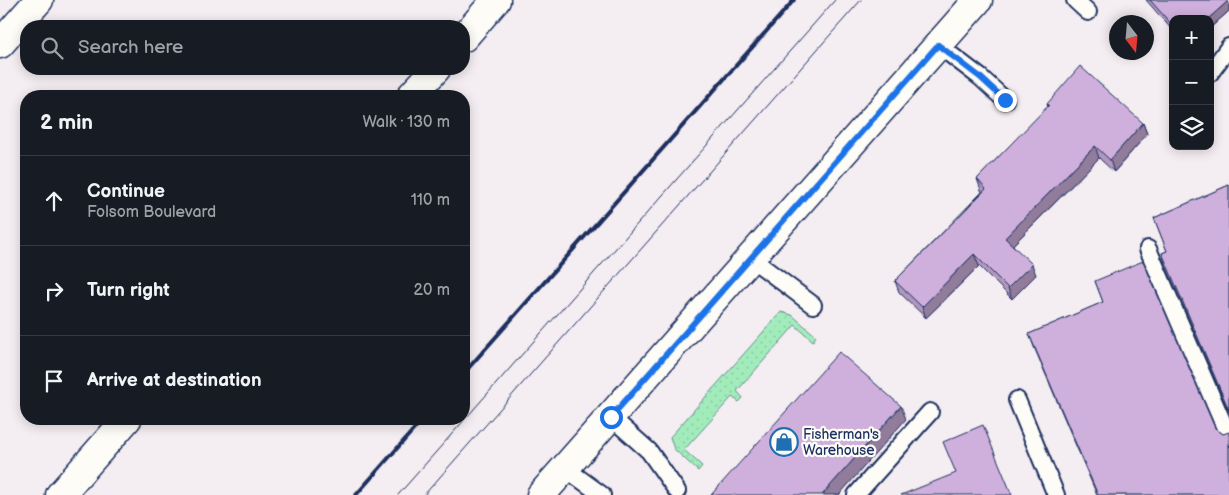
<!DOCTYPE html>
<meta charset="utf-8">
<style>
body{margin:0;font-family:"Balsamiq Sans",sans-serif;background:#20242c;color:#f1f3f6}
.controls{position:absolute;right:15px;top:15px;display:grid;overflow:hidden;border-radius:10px;box-shadow:0 2px 12px #0003}
.controls button{width:45px;height:45px;display:grid;place-items:center;padding:0;border:0;border-bottom:1px solid #363941;background:#171b24;color:#f1f3f6;font:25px sans-serif}
.compass{position:absolute;left:1109px;top:15px;width:45px;height:45px;border-radius:50%;background:#171b24;box-shadow:0 2px 12px #0003;rotate:164deg}
.stop{position:absolute;width:15px;height:15px;margin:-11px;border:4px solid #1a73e8;border-radius:50%;background:#fff}
.stop.end{background:#1a73e8;border-color:#fff;box-shadow:0 1px 5px #0008}
.list{margin:0;padding:0;list-style:none}
h2{display:flex;justify-content:space-between;align-items:center;height:65px;margin:0;padding:0 20px;font-size:21px}
h2 small{font-size:16px;font-weight:400;color:#9ea1a6}
.list li{display:grid;grid-template-columns:32px 1fr auto;gap:15px;align-items:center;box-sizing:border-box;height:90px;padding:0 20px;border-top:1px solid #363941}
.list b{display:block;font-size:19px;white-space:nowrap}
.list p{margin:0;font-size:16px;white-space:nowrap;color:#9ea1a6}
.list em{font-size:16px;font-style:normal;color:#9ea1a6}
.icon{flex:none;width:28px;height:28px;fill:none;stroke:currentColor;stroke-width:2;stroke-linecap:round;stroke-linejoin:round}
.map{position:relative;flex:none;width:1229px;height:495px;overflow:hidden}
.search{position:absolute;background:#171b24;box-shadow:0 2px 12px #0003;left:20px;top:20px;width:450px;height:55px;display:flex;align-items:center;gap:12px;box-sizing:border-box;padding:0 18px;border-radius:20px;color:#9ea1a6;font-size:19px}
.panel{position:absolute;background:#171b24;box-shadow:0 2px 12px #0003;left:20px;top:90px;width:450px;height:335px;border-radius:20px}
.map>svg:first-child{display:block}
</style>
<div class="map">
<svg width="1229" height="495" viewBox="0 0 1229 495">
<defs>
<pattern id="grass-dots" width="8" height="8" patternUnits="userSpaceOnUse" patternTransform="scale(1.25)"><rect width="8" height="8" fill="#a2ecbb"/><path d="M2 2h.1M6 6h.1" fill="none" stroke="#8bcba3" stroke-width="1.8" stroke-linecap="round"/></pattern>
</defs>
<rect width="100%" height="100%" fill="#f4edf2"/>
<filter id="ink" filterUnits="userSpaceOnUse"><feTurbulence type="fractalNoise" baseFrequency=".02" numOctaves="2"/><feDisplacementMap in="SourceGraphic" scale="10" xChannelSelector="R" yChannelSelector="G"/><feConvolveMatrix kernelMatrix="1 2 1 2 8 2 1 2 1" color-interpolation-filters="sRGB"/></filter>
<g filter="url(#ink)">
<path fill="url(#grass-dots)" stroke="#5e8e8c" d="M 781,312 L 792,315 L 816,336 L 813,341 L 795,325 L 737,391 L 743,398 L 739,402 L 732,397 L 684,450 L 702,466 L 698,471 L 674,449 L 670,437 Z"/>
<g fill="none" stroke-linecap="round" stroke-linejoin="round">
<defs>
<g id="service">
<path d="M 1075,0 L 1088,12"/>
<path d="M 938,45 L 980,77 L 1005,100"/>
<path d="M 1210,73 L 1229,47"/>
<path d="M 1148,249 L 1229,437"/>
<path d="M 752,259 L 813,305"/>
<path d="M 1017,400 L 1056,495"/>
<path d="M 611,417 L 649,451 L 677,491"/>
<path d="M 565,468 L 602,495"/>
<path d="M 856,495 L 930,412"/>
</g>
<g id="minor">
<path d="M 464,37 L 496,0"/>
<path d="M 411,96 L 436,69"/>
<path d="M 60,495 L 127,419"/>
</g>
<path id="tertiary" d="M 0,44 L 39,0"/>
<path id="secondary" d="M 541,495 L 978,0"/>
</defs>
<use href="#service" stroke="#1b2f5e" stroke-width="20"/>
<use href="#minor" stroke="#1b2f5e" stroke-width="31"/>
<use href="#tertiary" stroke="#1b2f5e" stroke-width="31"/>
<use href="#secondary" stroke="#1b2f5e" stroke-width="31"/>
<use href="#service" stroke="#fdfcf7" stroke-width="16"/>
<use href="#minor" stroke="#fdfcf7" stroke-width="28"/>
<use href="#tertiary" stroke="#fdfcf7" stroke-width="28"/>
<use href="#secondary" stroke="#fdfcf7" stroke-width="28"/>
<g stroke="#1b2f5e" stroke-width="1">
<path d="M 398,495 L 835,0"/>
<path d="M 424,495 L 861,0"/>
</g>
<g stroke="#1b2f5e" stroke-width="4">
<path d="M 464,373 L 794,0"/>
<path d="M 356,495 L 423,419"/>
</g>
</g>
<g fill="#b297be" stroke="#1b2f5e">
<path d="M 1146,0 L 1227,0 L 1229,4 L 1229,11 L 1210,28 L 1210,19 L 1173,19 L 1173,31 Z"/>
<path d="M 1047,104 L 1143,123 L 1147,134 L 1114,172 L 1099,158 L 1013,245 L 1036,275 L 1012,299 L 979,266 L 926,318 L 899,292 L 895,281 L 982,192 L 981,190 L 977,179 L 1048,107 Z"/>
<path d="M 1229,185 L 1229,412 L 1166,266 L 1162,253 L 1167,251 L 1154,218 Z"/>
<path d="M 1095,281 L 1215,428 L 1223,434 L 1229,433 L 1229,495 L 1097,495 L 1034,347 L 1029,334 L 1103,302 Z"/>
</g>
<g fill="#917b9b" stroke="#1b2f5e">
<path d="M 1228,1 L 1229,4 L 1229,11 L 1210,28 L 1210,19 L 1208,19 Z"/>
<path d="M 1143,123 L 1147,134 L 1114,172 L 1110,160 Z"/>
<path d="M 1095,146 L 1099,158 L 1009,249 L 1005,238 Z"/>
<path d="M 974,254 L 979,266 L 926,318 L 922,307 Z"/>
<path d="M 1032,264 L 1036,275 L 1012,299 L 1008,288 Z"/>
<path d="M 901,406 L 906,419 L 839,495 L 822,495 Z"/>
</g>
<g fill="#cfb0dd" stroke="#1b2f5e">
<path d="M 1150,0 L 1227,0 L 1228,1 L 1208,19 L 1173,19 L 1173,26 Z"/>
<path d="M 1080,66 L 1143,123 L 1110,160 L 1095,146 L 1005,238 L 1032,264 L 1008,288 L 974,254 L 922,307 L 895,281 L 986,189 L 977,179 L 1049,105 L 1047,104 Z"/>
<path d="M 1229,185 L 1229,410 L 1162,253 L 1167,251 L 1154,218 Z"/>
<path d="M 1143,261 L 1215,428 L 1223,434 L 1229,432 L 1229,495 L 1098,495 L 1029,334 L 1103,302 L 1095,281 Z"/>
<path d="M 839,352 L 901,406 L 822,495 L 711,495 Z"/>
<path d="M 983,425 L 1012,495 L 901,495 L 956,473 L 943,442 Z"/>
</g>
</g>
<g fill="none" stroke-linecap="round" stroke-linejoin="round" filter="url(#ink)">
<path stroke="#1a73e8" stroke-width="6" d="M 611,417 L 938,45 L 980,77 L 1005,100"/>
</g>
<defs>
<symbol id="shop-ring" viewBox="-11 -11 22 22"><circle r="9.5" fill="#fdfcf7" stroke="#1f6fb2" stroke-width="1.5"/><path d="M-5-2.5h2.3a2.7 3.5 0 0 1 5.4 0H5L5.5 6h-11ZM-1.5-2.5h3a1.5 2.3 0 0 0-3 0Z" fill="#1f6fb2"/></symbol>
</defs>
<g fill-rule="evenodd">
<use href="#shop-ring" x="768" y="426" width="32" height="32"/>
</g>
<g text-anchor="middle" stroke-width="4.5" stroke-linejoin="round" paint-order="stroke">
<g font-size="14" fill="#1b2f5e" stroke="#fdfcf7" text-anchor="start">
<text x="803" y="439">Fisherman's<tspan x="803" dy="16">Warehouse</tspan></text>
</g>
</g>
</svg>
<div class="controls">
<button>+</button>
<button>−</button>
<button><svg class="icon" aria-label="layers" viewBox="0 0 24 24"><path d="M12 4l9 5-9 5-9-5zM3 14l9 5 9-5"/></svg></button>
</div>
<svg class="compass" viewBox="-18 -18 36 36"><path d="M0-13l5 13h-10z" fill="#e53935"/><path d="M0 13l5-13h-10z" fill="#9ea1a6"/></svg>
<div class="stop" style="left:611px;top:417px"></div>
<div class="stop end" style="left:1005px;top:100px"></div>
<div class="search"><svg class="icon" aria-label="search" viewBox="0 0 24 24"><circle cx="10" cy="10" r="6"/><path d="M15 15l6 6"/></svg>Search here</div>
<section class="panel">
<h2>2 min<small>Walk · 130 m</small></h2>
<ul class="list">
<li><svg class="icon" aria-label="ahead" viewBox="0 0 24 24"><path d="M12 20V5M6 11l6-6 6 6"/></svg><div><b>Continue</b><p>Folsom Boulevard</p></div><em>110 m</em></li>
<li><svg class="icon" aria-label="right" viewBox="0 0 24 24"><path d="M7 20v-9h11M14 6l5 5-5 5"/></svg><div><b>Turn right</b></div><em>20 m</em></li>
<li><svg class="icon" aria-label="arrive" viewBox="0 0 24 24"><path d="M6 21V4h12l-3 4 3 4H6"/></svg><div><b>Arrive at destination</b></div></li>
</ul>
</section>
</div>
